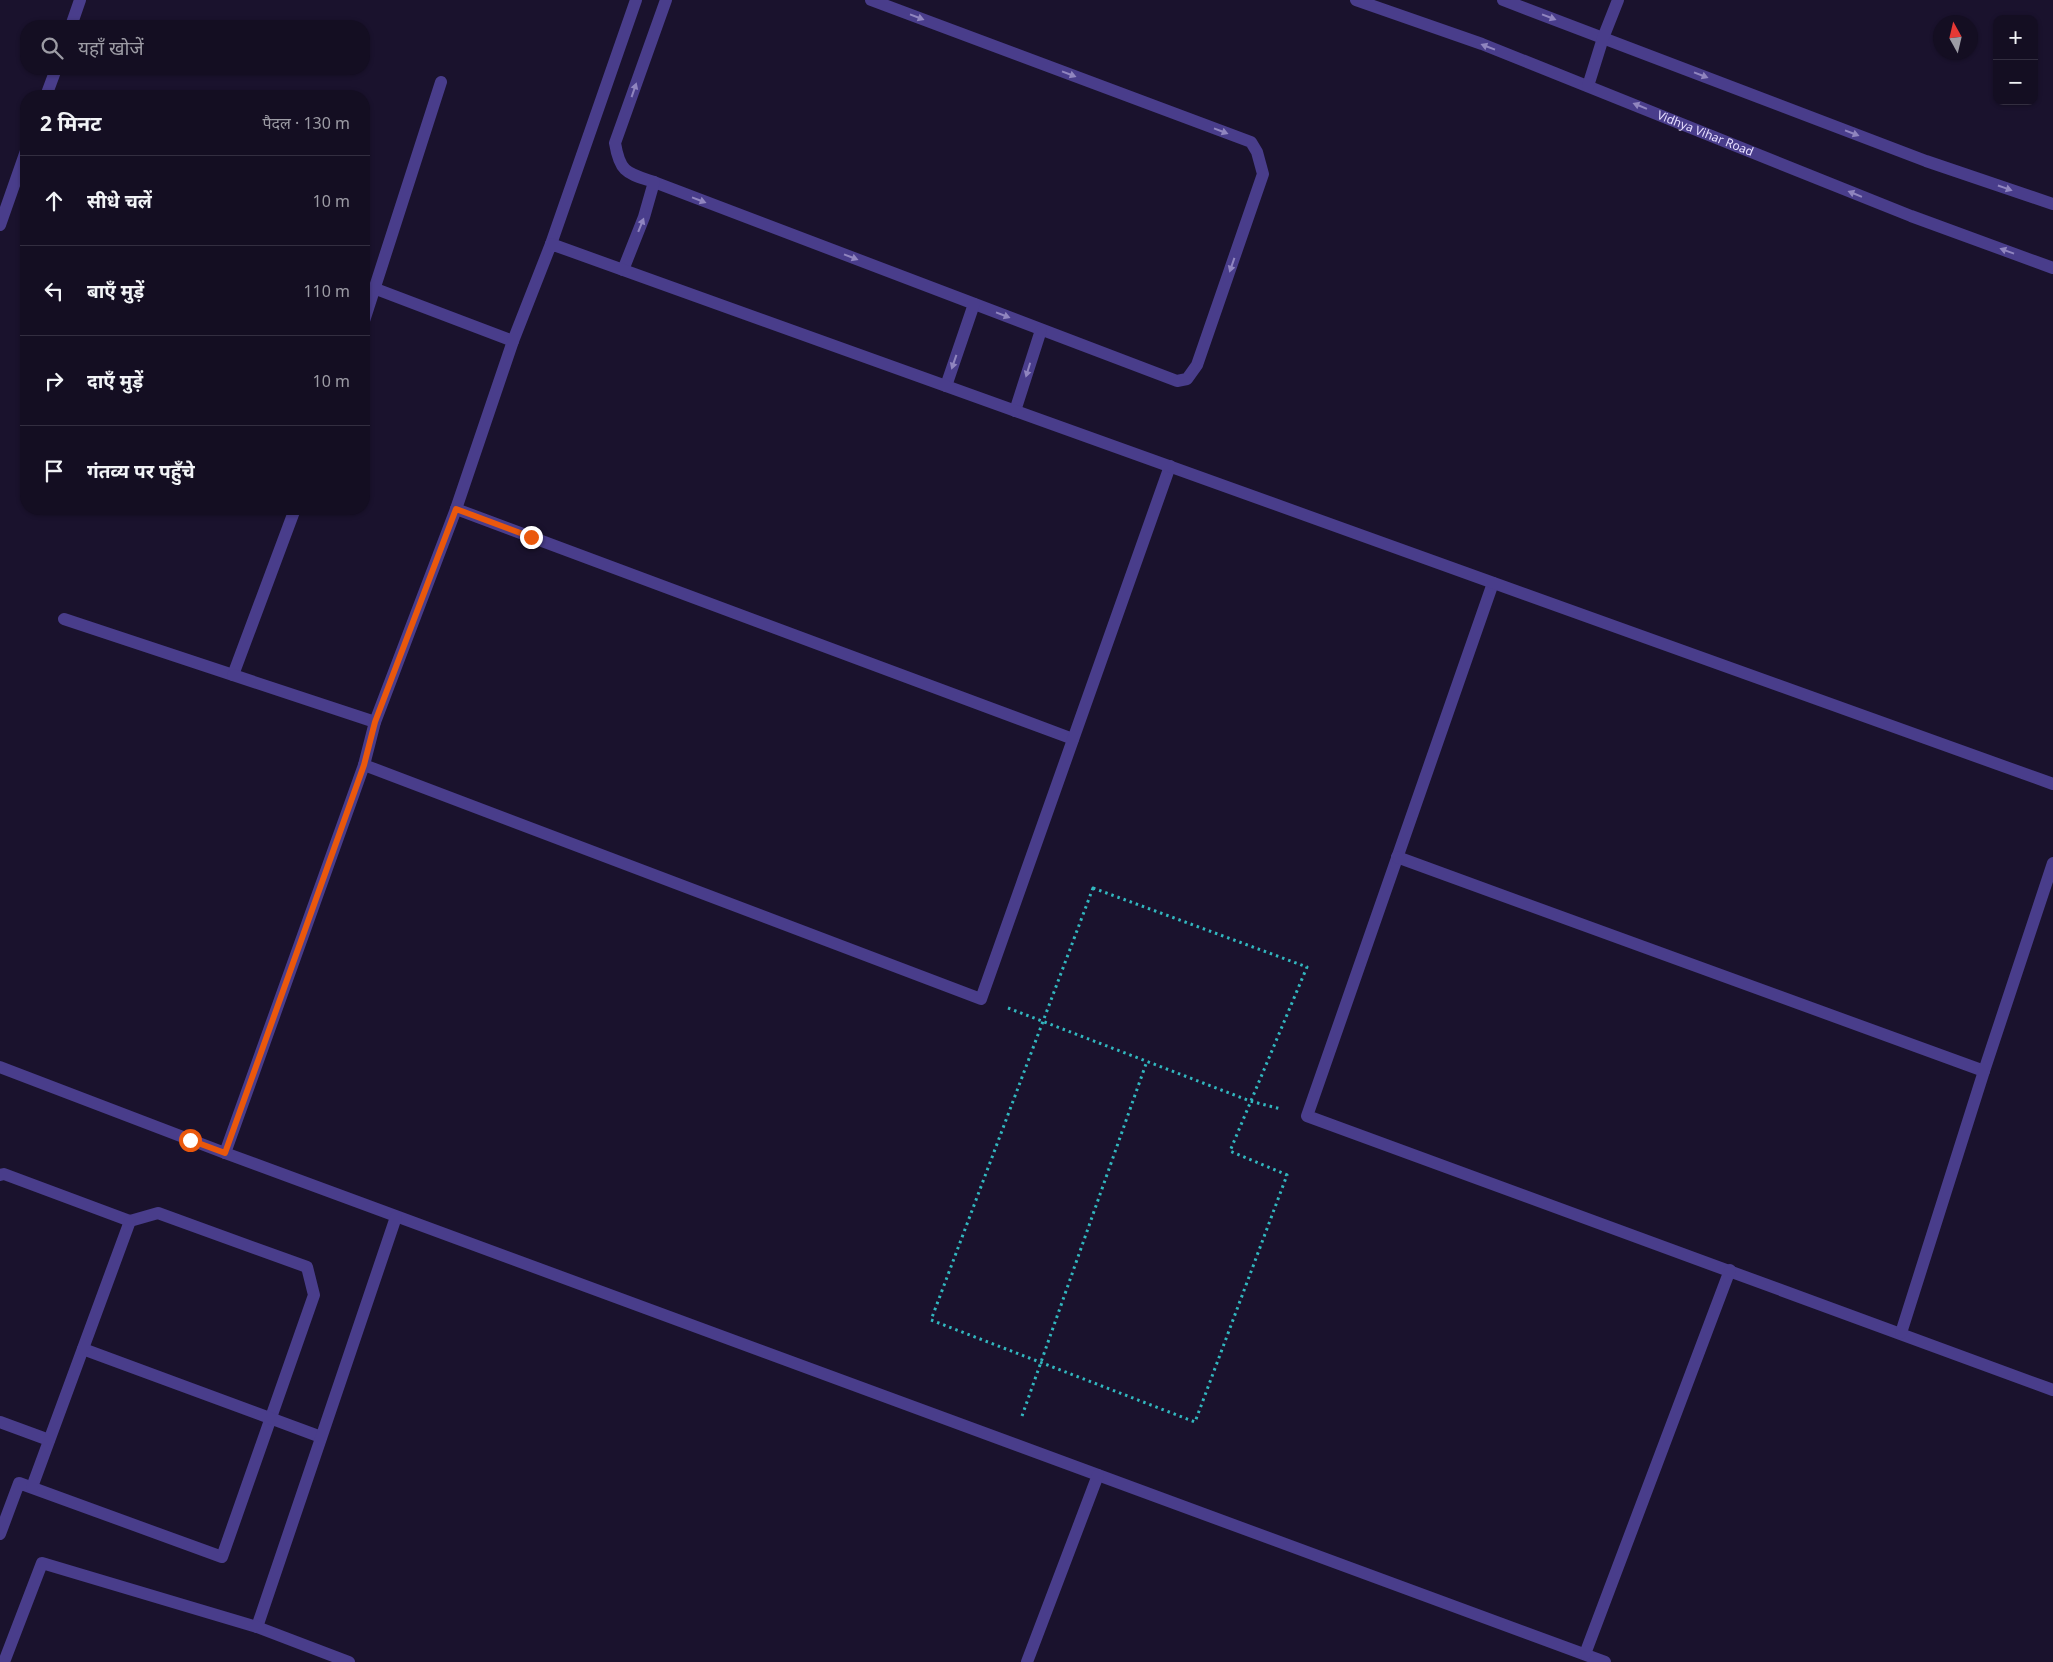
<!DOCTYPE html>
<html lang="hi">
<meta charset="utf-8">
<style>
body{margin:0;font-family:"Noto Sans","Noto Sans Devanagari",sans-serif;background:#1d172a;color:#f1f3f6}
.controls{position:absolute;right:15px;top:15px;display:grid;overflow:hidden;border-radius:10px;box-shadow:0 1px 4px #0004}
.controls button{width:45px;height:45px;display:grid;place-items:center;padding:0;border:0;border-bottom:1px solid #332e40;background:#140e22;color:#f1f3f6;font:25px sans-serif}
.compass{position:absolute;left:1933px;top:15px;width:45px;height:45px;border-radius:50%;background:#140e22;box-shadow:0 1px 4px #0004;rotate:352deg}
.stop{position:absolute;width:15px;height:15px;margin:-11px;border:4px solid #ea580c;border-radius:50%;background:#fff}
.stop.end{background:#ea580c;border-color:#fff;box-shadow:0 1px 5px #0008}
.list{margin:0;padding:0;list-style:none}
h2{display:flex;justify-content:space-between;align-items:center;height:65px;margin:0;padding:0 20px;font-size:21px}
h2 small{font-size:16px;font-weight:400;color:#9d9ca5}
.list li{display:grid;grid-template-columns:32px 1fr auto;gap:15px;align-items:center;box-sizing:border-box;height:90px;padding:0 20px;border-top:1px solid #332e40}
.list b{display:block;font-size:19px;white-space:nowrap}
.list em{font-size:16px;font-style:normal;color:#9d9ca5}
.icon{flex:none;width:28px;height:28px;fill:none;stroke:currentColor;stroke-width:2;stroke-linecap:round;stroke-linejoin:round}
.map{position:relative;flex:none;width:2053px;height:1662px;overflow:hidden}
.search{position:absolute;background:#140e22;box-shadow:0 1px 4px #0004;left:20px;top:20px;width:350px;height:55px;display:flex;align-items:center;gap:12px;box-sizing:border-box;padding:0 18px;border-radius:20px;color:#9d9ca5;font-size:19px}
.panel{position:absolute;background:#140e22;box-shadow:0 1px 4px #0004;left:20px;top:90px;width:350px;height:425px;border-radius:20px}
.map>svg:first-child{display:block}
</style>
<div class="map">
<svg width="2053" height="1662" viewBox="0 0 2053 1662">
<rect width="100%" height="100%" fill="#1a122d"/>
<g fill="none" stroke-linecap="round" stroke-linejoin="round">
<g stroke="#32b7bf" stroke-width="3" stroke-dasharray="2.5 4" stroke-linecap="butt">
<path d="M 1093,888 L 1307,967 L 1230,1151 L 1287,1175 L 1195,1422 L 931,1320 Z"/>
<path d="M 1008,1008 L 1250,1101 L 1281,1109"/>
<path d="M 1022,1416 L 1147,1061"/>
</g>
<g stroke="#493d8b" stroke-width="12">
<path id="s1" d="M 1356,0 L 1482,44 L 1911,216 L 2053,268"/>
<path d="M 1503,0 L 1926,161 L 2053,204"/>
<path d="M 71,26 L 80,0"/>
<path d="M 1588,86 L 1603,38 L 1618,0"/>
<path d="M 46,96 L 56,69"/>
<path d="M 654,182 L 1177,381 L 1187,379 L 1197,365 L 1263,174 L 1257,152 L 1251,142 L 871,0"/>
<path d="M 0,225 L 26,151"/>
<path d="M 551,244 L 636,0"/>
<path d="M 623,270 L 644,217 L 654,182 C 627,173 620,173 615,143 L 666,0"/>
<path d="M 376,289 L 513,341"/>
<path d="M 364,321 L 441,82"/>
<path d="M 946,386 L 974,304"/>
<path d="M 1015,411 L 1041,330"/>
<path d="M 456,509 L 1073,739"/>
<path d="M 1493,583 L 1307,1116 L 2053,1390"/>
<path d="M 64,619 L 233,675 L 295,509"/>
<path d="M 233,675 L 375,722"/>
<path d="M 364,765 L 981,999 L 1170,466"/>
<path d="M 1397,857 L 1984,1071"/>
<path d="M 0,1067 L 225,1153 L 1605,1662"/>
<path d="M 225,1153 L 364,765 L 375,722 L 456,509 L 513,341 L 551,244 L 2053,784"/>
<path d="M 0,1175 L 4,1174 L 130,1221 L 158,1213 L 307,1267 L 314,1295 L 222,1557 L 19,1483 L 0,1534"/>
<path d="M 1901,1333 L 1984,1071 L 2053,863"/>
<path d="M 83,1349 L 321,1437"/>
<path d="M 0,1422 L 49,1440"/>
<path d="M 32,1487 L 130,1221"/>
<path d="M 257,1627 L 396,1217"/>
<path d="M 1585,1654 L 1730,1270"/>
<path d="M 4,1662 L 42,1563 L 257,1627 L 349,1662"/>
<path d="M 1027,1662 L 1098,1475"/>
</g>
</g>
<defs><path id="oneway-solid" d="M-6-.8H1V-3.2L6.5 0L1 3.2V.8H-6Z" transform="scale(1.25)"/></defs>
<g fill="#9085bf">
<use href="#oneway-solid" transform="translate(917 17) rotate(21)"/>
<use href="#oneway-solid" transform="translate(1549 17) rotate(21)"/>
<use href="#oneway-solid" transform="translate(1488 47) rotate(-159)"/>
<use href="#oneway-solid" transform="translate(1069 74) rotate(21)"/>
<use href="#oneway-solid" transform="translate(1701 75) rotate(21)"/>
<use href="#oneway-solid" transform="translate(634 90) rotate(-71)"/>
<use href="#oneway-solid" transform="translate(1640 106) rotate(-158)"/>
<use href="#oneway-solid" transform="translate(1221 131) rotate(21)"/>
<use href="#oneway-solid" transform="translate(1852 133) rotate(21)"/>
<use href="#oneway-solid" transform="translate(2005 188) rotate(19)"/>
<use href="#oneway-solid" transform="translate(1855 194) rotate(-158)"/>
<use href="#oneway-solid" transform="translate(699 200) rotate(21)"/>
<use href="#oneway-solid" transform="translate(641 225) rotate(-68)"/>
<use href="#oneway-solid" transform="translate(2007 251) rotate(-160)"/>
<use href="#oneway-solid" transform="translate(851 257) rotate(21)"/>
<use href="#oneway-solid" transform="translate(1232 265) rotate(109)"/>
<use href="#oneway-solid" transform="translate(1003 315) rotate(21)"/>
<use href="#oneway-solid" transform="translate(954 362) rotate(109)"/>
<use href="#oneway-solid" transform="translate(1028 370) rotate(107)"/>
</g>
<g fill="none" stroke-linecap="round" stroke-linejoin="round">
<path stroke="#ea580c" stroke-width="6" d="M 190,1140 L 225,1153 L 364,765 L 375,722 L 456,509 L 531,537"/>
</g>
<g text-anchor="middle" stroke-width="4.5" stroke-linejoin="round" paint-order="stroke">
<g font-size="12" fill="#e6deff" stroke="#1a122d">
<text dy="4" stroke="none"><textPath href="#s1" startOffset="374">Vidhya Vihar Road</textPath></text>
</g>
</g>
</svg>
<div class="controls">
<button>+</button>
<button>−</button>
</div>
<svg class="compass" viewBox="-18 -18 36 36"><path d="M0-13l5 13h-10z" fill="#e53935"/><path d="M0 13l5-13h-10z" fill="#9d9ca5"/></svg>
<div class="stop" style="left:190px;top:1140px"></div>
<div class="stop end" style="left:531px;top:537px"></div>
<div class="search"><svg class="icon" aria-label="search" viewBox="0 0 24 24"><circle cx="10" cy="10" r="6"/><path d="M15 15l6 6"/></svg>यहाँ खोजें</div>
<section class="panel">
<h2>2 मिनट<small>पैदल · 130 m</small></h2>
<ul class="list">
<li><svg class="icon" aria-label="ahead" viewBox="0 0 24 24"><path d="M12 20V5M6 11l6-6 6 6"/></svg><div><b>सीधे चलें</b></div><em>10 m</em></li>
<li><svg class="icon" aria-label="left" viewBox="0 0 24 24"><path d="M17 20v-9H6M10 6l-5 5 5 5"/></svg><div><b>बाएँ मुड़ें</b></div><em>110 m</em></li>
<li><svg class="icon" aria-label="right" viewBox="0 0 24 24"><path d="M7 20v-9h11M14 6l5 5-5 5"/></svg><div><b>दाएँ मुड़ें</b></div><em>10 m</em></li>
<li><svg class="icon" aria-label="arrive" viewBox="0 0 24 24"><path d="M6 21V4h12l-3 4 3 4H6"/></svg><div><b>गंतव्य पर पहुँचे</b></div></li>
</ul>
</section>
</div>
